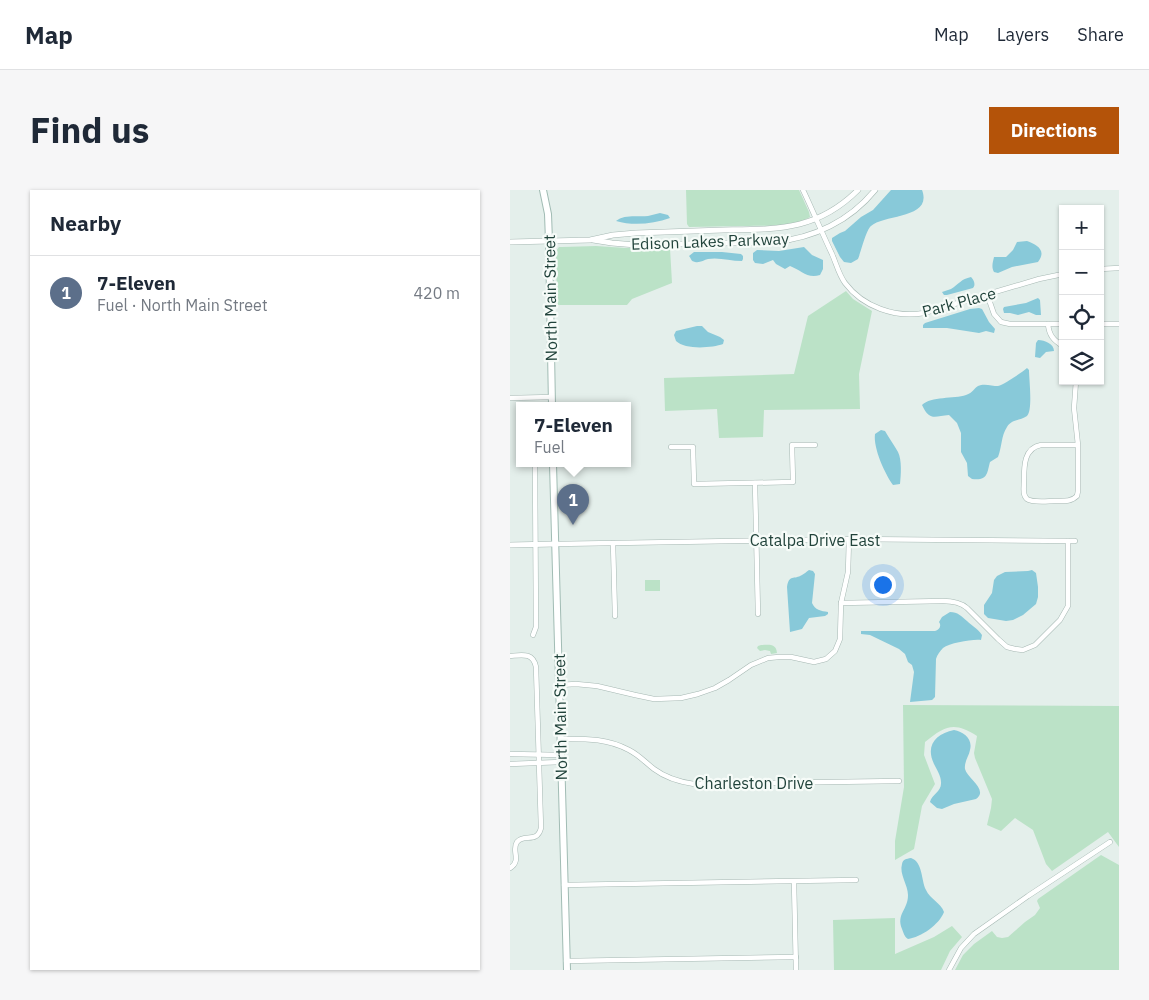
<!DOCTYPE html>
<meta charset="utf-8">
<style>
body{margin:0;font-family:"IBM Plex Sans",sans-serif;background:#f6f6f7;color:#1f2937}
.controls{position:absolute;right:15px;top:15px;display:grid;overflow:hidden;border-radius:0px;box-shadow:0 1px 4px #0004}
.controls button{width:45px;height:45px;display:grid;place-items:center;padding:0;border:0;border-bottom:1px solid #e0e1e3;background:#fff;color:#1f2937;font:25px sans-serif}
.you{position:absolute;left:372px;top:394px;width:18px;height:18px;margin:-12px;border:4px solid #fff;border-radius:50%;background:#1a73e8;box-shadow:0 0 0 8px #1a73e833}
.badge{display:grid;place-items:center;width:32px;height:32px;border-radius:50%;background:#b45309;color:#fff;font-size:16px;font-weight:700}
.pin{position:absolute;translate:-50% -41px;filter:drop-shadow(0 1px 2px #0008)}
.pin::after{content:'';position:absolute;top:26px;width:18px;height:15px;background:inherit;clip-path:polygon(0 0,100% 0,50% 100%)}
.popup{position:absolute;left:6px;top:212px;width:115px;height:65px;box-sizing:border-box;display:grid;place-content:center;border-radius:0px;background:#fff;filter:drop-shadow(0 1px 4px #0005);font-size:16px;white-space:nowrap;color:#747a83}
.popup b{font-size:19px;color:#1f2937}
.popup::after{content:'';position:absolute;left:50%;top:100%;margin-left:-10px;border:10px solid transparent;border-top-color:#fff}
.list{margin:0;padding:0;list-style:none}
h2{display:flex;justify-content:space-between;align-items:center;height:65px;margin:0;padding:0 20px;font-size:21px}
h2 small{font-size:16px;font-weight:400;color:#747a83}
.list li{display:grid;grid-template-columns:32px 1fr auto;gap:15px;align-items:center;box-sizing:border-box;height:75px;padding:0 20px;border-top:1px solid #e0e1e3}
.list b{display:block;font-size:19px;white-space:nowrap}
.list p{margin:0;font-size:16px;white-space:nowrap;color:#747a83}
.list em{font-size:16px;font-style:normal;color:#747a83}
.icon{flex:none;width:28px;height:28px;fill:none;stroke:currentColor;stroke-width:2;stroke-linecap:round;stroke-linejoin:round}
.map{position:relative;flex:none;width:609px;height:780px;overflow:hidden;border-radius:0px}
header{display:flex;align-items:center;gap:30px;box-sizing:border-box;height:70px;padding:0 25px;background:#fff;border-bottom:1px solid #e0e1e3}
header strong{font-size:24px}
nav{display:flex;gap:28px;margin-inline-start:auto;font-size:18px}
.intro{display:flex;align-items:center;justify-content:space-between;box-sizing:border-box;height:120px;padding:0 30px}
h1{margin:0;font-size:35px}
.button{padding:12px 22px;border-radius:0px;background:#b45309;color:#fff;font-size:18px;font-weight:700}
main{display:flex;gap:30px;padding:0 30px}
aside{flex:1;background:#fff;border-radius:0px;box-shadow:0 1px 4px #0004}
.map>svg:first-child{display:block}
</style>
<header>
<strong>Map</strong>
<nav><a>Map</a><a>Layers</a><a>Share</a></nav>
</header>
<div class="intro"><h1>Find us</h1><a class="button">Directions</a></div>
<main>
<aside>
<h2>Nearby<small></small></h2>
<ul class="list">
<li><span class="badge" style="background:#5c6f8a">1</span><div><b>7-Eleven</b><p>Fuel · North Main Street</p></div><em>420 m</em></li>
</ul>
</aside>
<div class="map">
<svg width="609" height="780" viewBox="0 0 609 780">
<rect width="100%" height="100%" fill="#e4efeb"/>
<g fill="#bbe2c7">
<path d="M 176,0 L 289,0 L 299,22 L 300,27 C 282,38 255,35 234,36 C 216,36 197,37 179,37 L 177,34 Z"/>
<path d="M 86,56 L 116,58 L 160,58 L 162,93 L 122,109 L 117,115 L 48,115 L 47,113 L 46,61 L 49,57 L 52,57 Z"/>
<path d="M 336,101 L 343,109 L 362,121 L 349,184 L 350,219 L 254,220 L 253,247 L 209,248 L 207,219 L 155,221 L 154,188 L 284,184 L 298,126 Z"/>
<rect x="135" y="390" width="15" height="11"/>
<path d="M 251,455 C 259,455 266,453 267,463 L 261,464 L 260,461 L 255,460 L 250,461 L 247,458 L 248,456 Z"/>
<path d="M 393,515 L 609,516 L 609,657 L 598,642 L 542,681 L 536,674 L 523,640 L 505,628 L 491,641 L 477,635 L 481,618 L 482,609 L 465,568 L 464,563 L 467,546 C 444,531 435,536 415,552 L 414,565 L 425,594 L 412,616 L 404,659 L 385,670 L 385,651 L 394,597 Z"/>
<path d="M 591,665 L 609,675 L 609,780 L 445,780 L 453,765 L 464,754 L 482,741 L 487,747 L 492,748 L 498,747 L 515,732 L 525,725 L 530,718 L 527,711 L 528,709 Z"/>
<path d="M 385,728 L 385,764 L 424,747 L 442,736 L 452,747 L 440,761 L 431,780 L 324,780 L 323,730 Z"/>
</g>
<g fill="#88c9d9">
<path d="M 381,0 L 412,0 C 423,29 374,24 361,36 C 356,40 351,62 348,69 L 341,73 L 334,72 L 330,67 L 322,51 L 322,48 L 330,43 L 335,41 L 351,27 L 363,20 Z"/>
<path d="M 150,23 L 158,25 L 160,28 C 143,34 123,36 106,31 C 114,24 127,27 138,26 C 142,25 146,24 150,23 Z"/>
<path d="M 517,51 C 527,55 537,60 528,72 L 502,77 L 488,83 L 484,82 C 481,77 483,72 484,67 L 496,67 L 503,60 L 507,52 Z"/>
<path d="M 294,57 L 302,65 L 313,70 L 313,79 L 310,85 C 297,89 291,80 280,76 L 275,79 L 266,74 L 263,70 L 253,74 L 245,73 L 243,70 L 243,63 L 247,60 L 269,61 Z"/>
<path d="M 184,62 L 212,62 L 231,64 L 233,66 L 233,69 L 232,71 C 220,71 209,67 198,69 C 194,70 190,73 185,72 C 181,71 182,70 179,66 Z"/>
<path d="M 461,87 C 464,90 466,95 463,98 L 437,105 L 434,105 L 432,102 C 435,101 438,100 441,99 C 449,94 451,89 461,87 Z"/>
<path d="M 528,108 L 530,110 L 531,125 L 526,125 L 519,122 L 508,125 L 500,123 L 494,123 L 493,119 L 494,117 L 516,113 Z"/>
<path d="M 469,118 L 472,119 L 479,132 L 485,139 L 484,143 L 476,141 L 469,143 L 437,138 L 413,138 L 413,135 L 415,133 L 460,119 Z"/>
<path d="M 187,136 L 192,136 L 198,142 L 210,147 L 214,150 L 213,154 C 202,158 175,160 166,151 L 164,145 L 166,141 Z"/>
<path d="M 528,150 C 535,150 544,154 544,161 L 536,162 L 530,168 L 525,167 L 526,153 Z"/>
<path d="M 517,178 L 519,180 C 519,189 523,220 517,226 C 510,231 502,229 497,237 C 491,246 492,257 488,267 L 480,272 C 477,283 478,291 462,289 L 458,286 L 457,273 L 451,262 L 451,243 L 447,233 L 439,225 C 425,226 420,232 412,215 C 421,206 444,209 456,205 C 463,203 464,198 468,196 C 474,193 482,196 488,196 C 495,194 511,183 517,178 Z"/>
<path d="M 371,240 L 375,241 C 379,248 384,255 388,262 C 392,270 391,285 390,294 L 383,295 C 375,284 363,258 365,244 Z"/>
<path d="M 299,380 L 303,381 L 305,384 L 302,413 C 305,420 311,421 318,422 L 318,424 L 315,426 L 299,428 L 292,439 L 280,442 L 277,397 C 279,384 284,390 292,385 C 294,384 296,382 299,380 Z"/>
<path d="M 522,380 L 526,383 L 528,397 L 528,407 L 526,414 L 513,425 L 503,430 L 496,431 L 478,428 L 474,424 L 474,415 L 482,403 L 484,390 L 487,386 L 495,382 L 518,381 Z"/>
<path d="M 440,422 C 448,422 451,426 457,431 C 462,436 467,438 472,445 L 471,450 C 462,449 440,453 433,458 C 430,461 427,465 426,469 L 425,507 L 422,510 L 400,512 L 404,482 L 402,475 L 398,472 L 395,464 L 389,459 L 360,445 L 351,444 L 351,441 L 425,441 C 429,440 432,436 429,432 L 432,427 Z"/>
<path d="M 444,540 C 454,542 463,549 460,560 C 459,566 454,572 455,579 C 457,588 479,600 466,609 L 444,614 L 432,619 L 427,618 L 420,612 C 422,604 432,602 431,592 C 431,586 427,580 424,574 C 415,555 426,544 444,540 Z"/>
<path d="M 401,668 C 413,672 411,690 416,700 C 420,709 431,713 434,722 C 429,735 411,747 398,749 C 394,746 394,744 392,739 C 386,724 398,720 398,705 C 398,695 389,684 392,674 C 393,669 396,669 401,668 Z"/>
</g>
<g fill="none" stroke-linecap="round" stroke-linejoin="round">
<defs>
<g id="minor">
<path d="M 293,0 C 303,21 312,43 322,64 C 326,73 329,85 335,93 C 353,117 385,128 414,123 L 529,89 L 553,84"/>
<path d="M 590,79 L 609,78"/>
<path d="M 477,104 L 484,124 L 491,132 L 500,134 L 553,134"/>
<path d="M 538,134 C 539,145 543,150 553,156"/>
<path d="M 590,134 L 609,134"/>
<path d="M 566,191 L 564,218 L 568,255 L 568,301 L 567,306 C 561,312 554,311 545,311 C 538,311 522,313 517,309 C 512,305 514,296 514,290 C 514,276 514,258 531,255 L 568,255"/>
<path d="M 0,208 L 42,207"/>
<path d="M 161,257 L 183,257 L 184,294 L 283,292 L 282,255 L 305,255"/>
<path d="M 245,293 L 248,424"/>
<path d="M 103,353 L 105,426"/>
<path d="M 45,354 L 339,349 L 565,351"/>
<path d="M 331,413 L 433,411 C 442,411 450,412 457,418 L 488,449 L 497,457 L 505,459 L 513,460 L 525,455 L 550,430 L 558,416 L 558,351"/>
<path d="M 23,445 L 26,437 L 25,274"/>
<path d="M 0,466 C 12,465 23,462 26,477 L 31,638 C 27,654 14,643 7,652 C 1,660 12,671 0,678"/>
<path d="M 49,495 L 66,494 L 87,496 L 125,505 L 144,509 L 171,508 L 188,504 L 205,498 L 219,490 L 241,475 L 258,468 L 269,467 L 281,467 L 304,472 L 316,469 L 325,461 L 330,449 L 331,413 L 338,382 L 339,349"/>
<path d="M 50,549 C 76,549 96,548 119,560 C 129,565 136,573 144,579 C 156,588 170,592 184,594 L 389,591"/>
<path d="M 0,564 L 51,565"/>
<path d="M 0,574 L 51,572"/>
<path d="M 284,692 L 286,780"/>
<path d="M 54,695 L 346,690"/>
<path d="M 56,771 L 286,767"/>
<path d="M 439,780 L 451,758 L 464,744 L 518,706 L 600,652"/>
</g>
<g id="tertiary">
<path d="M 83,50 L 102,53 L 126,55 L 264,52 C 304,48 340,31 365,0"/>
<path d="M 0,52 L 80,50 L 103,45 L 126,43 C 155,42 184,41 213,40 C 267,39 307,41 348,0"/>
<path d="M 0,355 L 45,354"/>
</g>
<g id="secondary">
<path d="M 33,0 L 38,24 L 39,51 L 42,216"/>
<path d="M 43,274 L 57,780"/>
</g>
</defs>
<use href="#minor" stroke="#a6b8b3" stroke-width="5.5"/>
<use href="#tertiary" stroke="#a6b8b3" stroke-width="6"/>
<use href="#secondary" stroke="#a1bcb4" stroke-width="8"/>
<use href="#minor" stroke="#fff" stroke-width="4.5"/>
<use href="#tertiary" stroke="#fff" stroke-width="5"/>
<use href="#secondary" stroke="#fff" stroke-width="6"/>
</g>
<g text-anchor="middle" stroke-width="4.5" stroke-linejoin="round" paint-order="stroke">
<g font-size="16" fill="#21433b" stroke="#f6fbf8">
<text transform="translate(200 51) rotate(-2)" y="6">Edison Lakes Parkway</text>
<text transform="translate(40 108) rotate(-91)" y="6">North Main Street</text>
<text transform="translate(449 112) rotate(-15)" y="6">Park Place</text>
<text x="305" y="356">Catalpa Drive East</text>
<text transform="translate(50 527) rotate(-91)" y="6">North Main Street</text>
<text x="244" y="599">Charleston Drive</text>
</g>
</g>
</svg>
<div class="controls">
<button>+</button>
<button>−</button>
<button><svg class="icon" aria-label="locate" viewBox="0 0 24 24"><circle cx="12" cy="12" r="6"/><path d="M12 2v4M12 18v4M2 12h4M18 12h4"/></svg></button>
<button><svg class="icon" aria-label="layers" viewBox="0 0 24 24"><path d="M12 4l9 5-9 5-9-5zM3 14l9 5 9-5"/></svg></button>
</div>
<div class="you"></div>
<div class="pin badge" style="left:63px;top:335px;background:#5c6f8a">1</div>
<div class="popup"><b>7-Eleven</b>Fuel</div>
</div>
</main>
